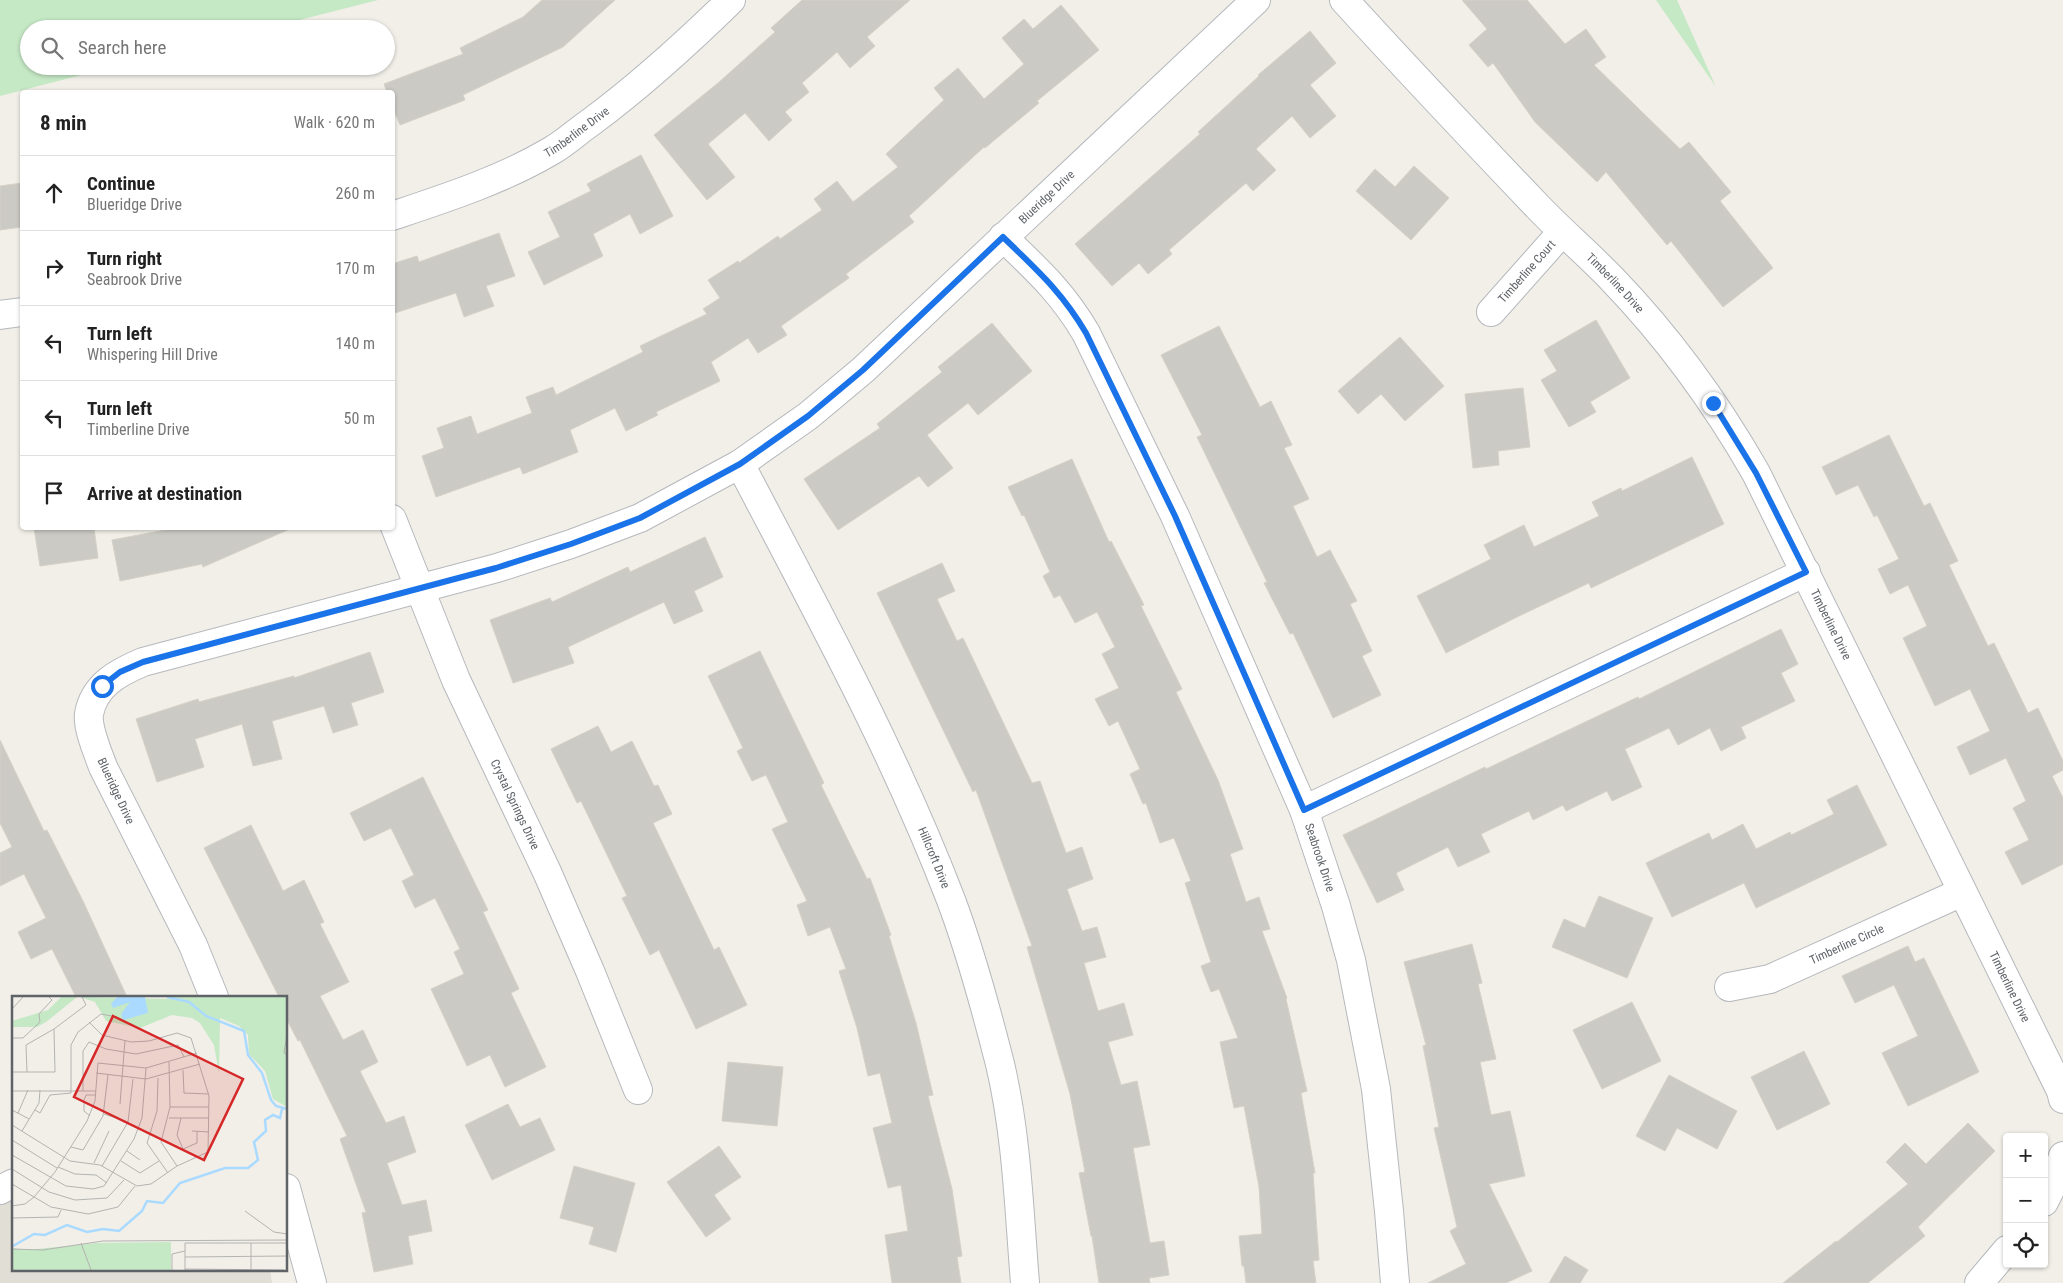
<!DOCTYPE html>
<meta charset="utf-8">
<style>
body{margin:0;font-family:"Roboto Condensed",sans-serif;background:#f6f6f6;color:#222}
.controls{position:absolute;right:15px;bottom:15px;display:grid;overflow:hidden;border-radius:5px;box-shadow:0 1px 4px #0004}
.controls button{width:45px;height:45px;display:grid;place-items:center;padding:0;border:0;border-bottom:1px solid #e0e0e0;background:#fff;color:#222;font:25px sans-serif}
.stop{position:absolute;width:15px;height:15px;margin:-11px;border:4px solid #1a73e8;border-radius:50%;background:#fff}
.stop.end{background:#1a73e8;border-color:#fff;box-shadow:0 1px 5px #0008}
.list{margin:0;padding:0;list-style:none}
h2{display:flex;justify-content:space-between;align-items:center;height:65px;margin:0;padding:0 20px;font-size:21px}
h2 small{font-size:16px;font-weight:400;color:#767676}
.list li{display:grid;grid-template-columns:32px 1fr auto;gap:15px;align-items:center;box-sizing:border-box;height:75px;padding:0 20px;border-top:1px solid #e0e0e0}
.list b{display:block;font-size:19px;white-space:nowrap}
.list p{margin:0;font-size:16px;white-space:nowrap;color:#767676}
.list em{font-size:16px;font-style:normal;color:#767676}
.icon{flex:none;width:28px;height:28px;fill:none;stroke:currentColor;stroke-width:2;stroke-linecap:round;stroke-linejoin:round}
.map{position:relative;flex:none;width:2063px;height:1283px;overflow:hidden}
.search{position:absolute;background:#fff;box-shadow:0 1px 4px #0004;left:20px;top:20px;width:375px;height:55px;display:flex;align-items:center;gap:12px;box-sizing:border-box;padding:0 18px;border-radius:28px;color:#767676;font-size:19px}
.panel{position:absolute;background:#fff;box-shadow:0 1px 4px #0004;left:20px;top:90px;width:375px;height:440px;border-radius:5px}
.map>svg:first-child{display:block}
</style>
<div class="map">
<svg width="2063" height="1283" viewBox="0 0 2063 1283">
<rect width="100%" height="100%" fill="#f1efe8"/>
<path fill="#e1ded6" d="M 14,1196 L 14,1269 L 270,1269 L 272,1283 L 0,1283 L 0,1203 Z"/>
<g fill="#c5e8c5">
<path d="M 0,0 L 378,0 L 264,29 L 29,29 L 29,66 L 116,66 L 0,96 Z"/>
<path d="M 1656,0 L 1677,0 L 1716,87 Z"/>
</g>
<g fill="#cccac5" stroke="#d6d1c6">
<path d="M 542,0 L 615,0 L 563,47 L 463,95 L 465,100 L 400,125 L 392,106 L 392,92 L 387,92 L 384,84 L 463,54 L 460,48 L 523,17 Z"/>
<path d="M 802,0 L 910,0 L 867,37 L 875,46 L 850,68 L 837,52 L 802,83 L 809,92 L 785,112 L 792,120 L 769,141 L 745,113 L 708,144 L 735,177 L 707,200 L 654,135 L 718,83 L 775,32 L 771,28 Z"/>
<path d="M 1462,0 L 1527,0 L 1565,44 L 1586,29 L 1606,57 L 1594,65 L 1680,149 L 1689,142 L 1731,192 L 1720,201 L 1773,268 L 1723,307 L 1671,241 L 1667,245 L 1606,172 L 1597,182 L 1535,122 L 1493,63 L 1488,67 L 1469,45 L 1487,29 Z"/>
<path d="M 1061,5 L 1099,50 L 1037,101 L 1039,103 L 985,148 L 984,147 L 909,216 L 914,222 L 846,274 L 849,278 L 781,326 L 787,335 L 758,353 L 748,338 L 711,362 L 720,381 L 656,412 L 658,415 L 626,431 L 615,408 L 570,430 L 578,452 L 523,474 L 520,467 L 436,497 L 422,456 L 444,448 L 437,428 L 471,416 L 477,434 L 532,413 L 526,397 L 553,387 L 556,395 L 643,352 L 640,346 L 707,314 L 703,309 L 720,298 L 708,280 L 738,261 L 739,263 L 778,236 L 780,239 L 822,210 L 814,199 L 837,181 L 853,202 L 898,167 L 886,154 L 944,100 L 934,88 L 958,68 L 984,99 L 1024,64 L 1002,38 L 1024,19 L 1033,29 Z"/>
<path d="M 1310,31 L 1336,63 L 1310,85 L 1336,116 L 1310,138 L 1292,116 L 1256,149 L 1276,170 L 1253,191 L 1246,183 L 1169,250 L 1172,254 L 1148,274 L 1139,263 L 1112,286 L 1075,244 L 1200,134 L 1198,132 L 1259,76 L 1258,75 Z"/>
<path d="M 641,155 L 673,216 L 640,234 L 630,214 L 593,234 L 603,256 L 544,285 L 528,252 L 560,237 L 548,212 L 591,191 L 587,184 Z"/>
<path d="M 1414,166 L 1449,198 L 1411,240 L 1356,191 L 1375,169 L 1395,187 Z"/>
<path d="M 22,183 L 22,227 L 0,230 L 0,186 Z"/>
<path d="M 499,233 L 515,276 L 486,286 L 494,306 L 464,317 L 456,293 L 392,314 L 392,264 L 417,256 L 419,262 Z"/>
<path d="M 1596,320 L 1630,378 L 1590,402 L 1596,412 L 1569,427 L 1541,380 L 1557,371 L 1544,350 Z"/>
<path d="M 992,323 L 1032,371 L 978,415 L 968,403 L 927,435 L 953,468 L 928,487 L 919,476 L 838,530 L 804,479 L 880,428 L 877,424 L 942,372 L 938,367 Z"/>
<path d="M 1219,326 L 1260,407 L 1271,401 L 1292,445 L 1284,448 L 1309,499 L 1293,506 L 1317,557 L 1330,550 L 1357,601 L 1350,604 L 1372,651 L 1362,656 L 1381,695 L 1333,718 L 1293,633 L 1290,634 L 1264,583 L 1267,582 L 1197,437 L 1202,435 L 1161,355 Z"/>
<path d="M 1400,337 L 1444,386 L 1405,421 L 1381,394 L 1358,414 L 1338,391 Z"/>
<path d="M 1523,388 L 1530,447 L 1498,451 L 1499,465 L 1473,468 L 1465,394 Z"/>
<path d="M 1889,435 L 1924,506 L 1930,503 L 1958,561 L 1949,565 L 1988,646 L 1994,643 L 2028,713 L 2038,708 L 2063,761 L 2063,770 L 2052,776 L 2063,798 L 2063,864 L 2022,885 L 2005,852 L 2029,840 L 2013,808 L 2026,801 L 2006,758 L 1970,775 L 1957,747 L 1990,731 L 1970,689 L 1935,706 L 1903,638 L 1927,626 L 1908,585 L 1890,594 L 1878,569 L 1899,559 L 1877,515 L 1874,517 L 1858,485 L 1836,495 L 1822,467 Z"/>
<path d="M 1692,457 L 1724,524 L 1591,588 L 1589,583 L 1519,616 L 1446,653 L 1417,596 L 1491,559 L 1484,545 L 1524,525 L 1534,547 L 1599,516 L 1592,502 L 1621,488 L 1622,491 Z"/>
<path d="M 1072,459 L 1109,542 L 1111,541 L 1144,605 L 1141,606 L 1182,689 L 1176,692 L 1218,780 L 1243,849 L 1230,854 L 1246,902 L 1259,897 L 1270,929 L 1262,931 L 1287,998 L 1286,999 L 1307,1091 L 1301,1093 L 1315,1173 L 1313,1173 L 1319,1260 L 1313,1261 L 1316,1283 L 1246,1283 L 1244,1266 L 1242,1266 L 1239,1236 L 1262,1234 L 1259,1187 L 1244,1106 L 1234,1108 L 1220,1042 L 1238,1038 L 1219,989 L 1211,992 L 1201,966 L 1211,962 L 1185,883 L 1191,881 L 1174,838 L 1160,843 L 1146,803 L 1143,804 L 1130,774 L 1140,769 L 1118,721 L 1109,726 L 1095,699 L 1119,688 L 1102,654 L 1115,647 L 1097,612 L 1075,623 L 1060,595 L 1054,598 L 1043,576 L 1050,572 L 1024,515 L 1022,516 L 1008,487 Z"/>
<path d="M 34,528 L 94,528 L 98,558 L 40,566 Z"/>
<path d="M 176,528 L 292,528 L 203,567 L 202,564 L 120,581 L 112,540 Z"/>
<path d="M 705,537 L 723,577 L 694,591 L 703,611 L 674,624 L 664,602 L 568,647 L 574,663 L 513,683 L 490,620 L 550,598 L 552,602 L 628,567 L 630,572 Z"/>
<path d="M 942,563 L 955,591 L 937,599 L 957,641 L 963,638 L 1032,783 L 1040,781 L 1066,853 L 1082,847 L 1093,879 L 1067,889 L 1082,931 L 1097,927 L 1106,957 L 1084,963 L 1098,1011 L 1124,1003 L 1133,1035 L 1108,1042 L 1121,1085 L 1137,1081 L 1150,1145 L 1133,1148 L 1150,1243 L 1164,1241 L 1169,1275 L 1149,1278 L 1150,1283 L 1099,1283 L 1092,1236 L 1091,1236 L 1079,1173 L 1085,1172 L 1070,1094 L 1027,947 L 1032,946 L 976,790 L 973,792 L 877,593 Z"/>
<path d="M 1781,629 L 1798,664 L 1781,673 L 1795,701 L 1741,727 L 1746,738 L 1721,751 L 1710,728 L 1678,745 L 1669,728 L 1625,749 L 1642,787 L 1612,801 L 1607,791 L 1566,811 L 1563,805 L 1533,820 L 1529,811 L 1481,834 L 1490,852 L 1458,867 L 1448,847 L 1396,873 L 1404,890 L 1377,903 L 1343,835 L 1485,767 L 1486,769 L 1638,697 L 1639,699 Z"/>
<path d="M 760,651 L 824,783 L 821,785 L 867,879 L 870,878 L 891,935 L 889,936 L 916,1023 L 933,1095 L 928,1096 L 952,1189 L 962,1256 L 957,1257 L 961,1283 L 892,1283 L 885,1235 L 908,1231 L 901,1185 L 888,1188 L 873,1128 L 892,1123 L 880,1073 L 868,1076 L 857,1028 L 839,971 L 846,969 L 830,927 L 808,936 L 797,905 L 807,901 L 772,829 L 788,822 L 766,775 L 752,781 L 737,751 L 743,748 L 708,676 Z"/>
<path d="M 370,652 L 384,692 L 351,703 L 358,725 L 333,733 L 324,706 L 272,721 L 282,759 L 253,766 L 242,724 L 195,739 L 204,767 L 157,782 L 136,719 L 198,699 L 199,702 L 294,676 L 294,678 Z"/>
<path d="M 598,726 L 611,752 L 632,741 L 654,786 L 658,785 L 672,814 L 653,823 L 714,950 L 719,947 L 747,1005 L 696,1029 L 659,950 L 650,955 L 622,898 L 627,896 L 581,801 L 577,803 L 551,749 Z"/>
<path d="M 0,740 L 44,831 L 47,830 L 83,901 L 127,997 L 76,997 L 52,949 L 31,959 L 18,932 L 46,918 L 24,874 L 0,886 L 0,853 L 12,847 L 0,823 Z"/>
<path d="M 423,777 L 488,910 L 483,912 L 519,989 L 511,993 L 546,1067 L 505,1087 L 490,1055 L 467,1066 L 431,989 L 464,974 L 454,952 L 460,949 L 435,898 L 415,908 L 402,881 L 414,875 L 391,828 L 364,841 L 350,813 Z"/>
<path d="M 1857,785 L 1887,845 L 1756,908 L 1744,883 L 1672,917 L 1646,863 L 1709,833 L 1712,840 L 1743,824 L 1756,849 L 1790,832 L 1791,835 L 1834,814 L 1827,800 Z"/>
<path d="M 251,825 L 283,891 L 304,880 L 324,922 L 320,924 L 349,982 L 320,996 L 343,1040 L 363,1030 L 378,1062 L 360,1071 L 386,1123 L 404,1116 L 416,1152 L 387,1163 L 402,1205 L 426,1200 L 432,1231 L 408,1236 L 413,1264 L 374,1272 L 362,1213 L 366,1212 L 340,1139 L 347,1136 L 300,1040 L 298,1041 L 286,1018 L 286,997 L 279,997 L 204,848 Z"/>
<path d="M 1599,896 L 1653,918 L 1627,978 L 1552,947 L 1564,919 L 1585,928 Z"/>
<path d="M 1472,944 L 1482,983 L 1478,984 L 1496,1059 L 1480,1062 L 1491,1115 L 1510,1111 L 1525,1176 L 1489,1184 L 1532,1271 L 1506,1283 L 1428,1283 L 1466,1264 L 1450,1231 L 1457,1227 L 1434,1128 L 1439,1127 L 1423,1046 L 1426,1045 L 1404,962 Z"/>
<path d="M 1908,946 L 1915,962 L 1924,958 L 1979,1072 L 1908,1106 L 1882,1053 L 1918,1036 L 1894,985 L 1855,1003 L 1842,976 Z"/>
<path d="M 1632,1002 L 1661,1061 L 1602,1089 L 1573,1030 Z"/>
<path d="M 1804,1051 L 1830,1104 L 1777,1130 L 1751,1077 Z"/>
<path d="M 728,1062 L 783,1067 L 777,1126 L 722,1121 Z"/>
<path d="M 1669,1075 L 1737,1111 L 1717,1149 L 1677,1128 L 1665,1151 L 1636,1136 Z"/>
<path d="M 508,1104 L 520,1127 L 540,1118 L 555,1150 L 492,1180 L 465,1125 Z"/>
<path d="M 1968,1123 L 1995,1151 L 1918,1227 L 1925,1236 L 1868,1283 L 1783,1283 L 1836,1241 L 1837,1242 L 1908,1184 L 1886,1162 L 1905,1143 L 1926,1164 Z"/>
<path d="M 719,1146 L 741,1177 L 714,1195 L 731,1219 L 706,1237 L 667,1182 Z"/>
<path d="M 574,1166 L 635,1183 L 616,1252 L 589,1244 L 594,1227 L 560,1218 Z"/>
<path d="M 1565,1256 L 1588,1270 L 1580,1283 L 1549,1283 Z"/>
</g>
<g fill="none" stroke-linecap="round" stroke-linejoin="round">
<defs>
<g id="minor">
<path id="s1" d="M 1344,0 C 1408,70 1473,139 1538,207 C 1562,232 1588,254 1612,279 C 1668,337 1716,403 1756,473 L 2061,1091 L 2063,1099"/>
<path id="s2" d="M 392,216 C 446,198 502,180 551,151 C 565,143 578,131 591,122 C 641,85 687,43 731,0"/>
<path id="s3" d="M 1003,237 C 1037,270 1062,292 1086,333 L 1175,516 L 1304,810 L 1336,906 L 1351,960 L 1376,1089 L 1389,1211 L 1395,1283"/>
<path id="s4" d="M 1491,312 L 1562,232"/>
<path d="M 0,315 L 22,312"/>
<path id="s5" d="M 740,464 C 815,607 893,749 951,900 C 971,953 986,1009 1000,1064 C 1017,1136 1019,1210 1025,1283"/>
<path id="s6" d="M 392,519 L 456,680 L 547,872 L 590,971 L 638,1090"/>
<path d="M 1304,810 L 1806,572"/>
<path id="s7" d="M 1729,987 L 1770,979 L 1962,892"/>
<path id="s8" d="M 214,997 L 193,945 L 103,767 C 98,753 87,728 89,714 C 94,685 119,672 143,662 L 497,568 L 571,544 L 640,518 L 740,464 L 808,416 L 863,370 L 1256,0"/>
<path d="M 286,1188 L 312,1283"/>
<path d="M 0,1190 L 14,1183"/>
<path d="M 2044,1202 L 2057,1176 L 2063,1156"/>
<path d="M 1979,1283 L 2007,1250"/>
</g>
</defs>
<use href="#minor" stroke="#b5b8bc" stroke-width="30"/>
<use href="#minor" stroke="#fff" stroke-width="28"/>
</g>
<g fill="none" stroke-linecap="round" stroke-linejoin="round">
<path stroke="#1a73e8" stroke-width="6" d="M 102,686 L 120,672 L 143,662 L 496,568 L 571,544 L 640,518 L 740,464 L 808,416 L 863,370 L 1003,237 C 1037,270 1062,292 1086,333 L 1175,516 L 1304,810 L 1806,572 L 1756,473 L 1713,403"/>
</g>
<g text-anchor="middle" stroke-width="4" stroke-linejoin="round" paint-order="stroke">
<g font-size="12" fill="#5f6368" stroke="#fff">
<text dy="4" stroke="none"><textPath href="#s2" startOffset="204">Timberline Drive</textPath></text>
<text dy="4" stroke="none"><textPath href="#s8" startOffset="1428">Blueridge Drive</textPath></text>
<text dy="4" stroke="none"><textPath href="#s4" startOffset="54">Timberline Court</textPath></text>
<text dy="4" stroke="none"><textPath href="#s1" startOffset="392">Timberline Drive</textPath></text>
<text dy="4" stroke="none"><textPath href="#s1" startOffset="798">Timberline Drive</textPath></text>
<text transform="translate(116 791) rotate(65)" y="4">Blueridge Drive</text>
<text dy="4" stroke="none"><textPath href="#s6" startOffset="311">Crystal Springs Drive</textPath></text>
<text dy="4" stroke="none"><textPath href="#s5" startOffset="439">Hillcroft Drive</textPath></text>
<text dy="4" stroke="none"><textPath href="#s3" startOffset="702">Seabrook Drive</textPath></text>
<text dy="4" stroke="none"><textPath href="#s7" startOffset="126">Timberline Circle</textPath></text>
<text dy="4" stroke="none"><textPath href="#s1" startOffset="1202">Timberline Drive</textPath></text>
</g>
</g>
<g transform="translate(12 996)">
<rect width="275" height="275" fill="#f1efe8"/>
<path d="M 49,1 L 65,1 L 34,26 L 25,31 L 0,31 L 0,25 L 36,14 ZM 68,1 L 161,3 L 161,1 L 275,1 L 275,111 L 261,103 L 253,75 L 237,58 L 236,39 L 227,30 L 208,22 L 207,78 L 202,49 L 188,27 L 180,22 L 160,19 L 128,32 L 94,25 L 83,6 ZM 159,246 L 159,274 L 0,274 L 0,252 L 15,254 L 84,247 Z" fill="#c5e8c5"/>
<path d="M 105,1 L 133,1 L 136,17 L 111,24 L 109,18 L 118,6 L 101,12 L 99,8 Z" fill="#aadaff"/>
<path fill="none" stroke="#aadaff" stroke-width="2.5" d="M 155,1 L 177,6 L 194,20 L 232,35 L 236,59 L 250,77 L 259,104 L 264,110 L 275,113M 1,250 L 22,238 L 33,239 L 55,229 L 75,236 L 91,233 L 107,235 L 130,215 L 135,205 L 151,207 L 168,187 L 213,172 L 236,172 L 246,164 L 242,146 L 254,135 L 253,124 L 261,119 L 268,122 L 270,113"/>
<path fill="none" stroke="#b3b3b1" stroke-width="1" d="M 0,13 L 11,1M 275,38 L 272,57 L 275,58M 0,42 L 11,42 L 28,26 L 27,18 L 40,4 L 37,1M 157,66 L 158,111 L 149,146 L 165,170M 171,74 L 172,97 L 197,98M 0,76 L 43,76 L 42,33 L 74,9 L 70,1M 15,76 L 14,49 L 42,33M 84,77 L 134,83 L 188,68M 146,82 L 145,115 L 135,147 L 156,177M 0,95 L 84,95M 71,95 L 71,55 L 77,46 L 94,53 L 124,58 L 166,49 L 172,61M 108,108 L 113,44M 158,111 L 197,111M 0,114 L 17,123M 23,114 L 28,117 L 38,99 L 59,97 L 59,49 L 66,36 L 89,18 L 105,21M 6,117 L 16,94M 92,118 L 116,126M 78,120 L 72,115 L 72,104 L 74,99 L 83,99M 157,122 L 197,122M 169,122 L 165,139 L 171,153 L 185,147 L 185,136M 0,129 L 58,165 L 88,169 L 125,190 L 139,188 L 165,170 L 196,156 L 197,100 L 179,42 L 165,37 L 137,45 L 119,46 L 90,39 L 77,26M 10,135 L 27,107 L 28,94M 180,135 L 197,136M 0,144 L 45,172M 59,151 L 71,154 L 91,120 L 96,79M 115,155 L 128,164M 0,159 L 54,190 L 81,193 L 92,190 L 122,143 L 130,122 L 134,72M 109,165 L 128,177 L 147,165M 82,167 L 97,135M 90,170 L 116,126 L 121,83M 46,171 L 63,178 L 84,179 L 95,187M 0,173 L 37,196 L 63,204 L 95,202 L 112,184M 0,188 L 39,211 L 76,218 L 106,211 L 123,190M 0,210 L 13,208 L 22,201 L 43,176 L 75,125 L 83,105 L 86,67 L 134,72 L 185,57M 233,215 L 262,236 L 275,238M 0,222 L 46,221 L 49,214M 69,247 L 79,274M 173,247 L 275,247M 173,247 L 173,274M 239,247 L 239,273M 0,253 L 31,254 L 91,245 L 275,244M 173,261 L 275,260M 173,273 L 272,274M 160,274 L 160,258 L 173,255"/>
<path fill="#d62828" fill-opacity="0.15" stroke="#d62828" stroke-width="2.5" d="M 101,20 L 231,83 L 192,164 L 62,101 Z"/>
<rect width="275" height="275" fill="none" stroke="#5f6368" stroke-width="2.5"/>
</g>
</svg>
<div class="controls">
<button>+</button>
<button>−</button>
<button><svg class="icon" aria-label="locate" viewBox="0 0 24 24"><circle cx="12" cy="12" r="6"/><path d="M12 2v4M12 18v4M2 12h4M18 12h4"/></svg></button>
</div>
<div class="stop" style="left:102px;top:686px"></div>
<div class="stop end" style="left:1713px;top:403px"></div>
<div class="search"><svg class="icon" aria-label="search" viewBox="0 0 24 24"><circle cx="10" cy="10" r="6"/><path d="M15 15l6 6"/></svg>Search here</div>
<section class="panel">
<h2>8 min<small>Walk · 620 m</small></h2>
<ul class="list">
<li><svg class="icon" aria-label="ahead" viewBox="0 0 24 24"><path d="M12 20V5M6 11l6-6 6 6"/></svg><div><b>Continue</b><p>Blueridge Drive</p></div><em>260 m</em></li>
<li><svg class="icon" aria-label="right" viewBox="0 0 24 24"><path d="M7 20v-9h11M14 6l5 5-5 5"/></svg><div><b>Turn right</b><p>Seabrook Drive</p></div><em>170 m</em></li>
<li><svg class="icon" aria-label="left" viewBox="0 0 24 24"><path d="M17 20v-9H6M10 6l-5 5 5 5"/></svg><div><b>Turn left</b><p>Whispering Hill Drive</p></div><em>140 m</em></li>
<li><svg class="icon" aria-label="left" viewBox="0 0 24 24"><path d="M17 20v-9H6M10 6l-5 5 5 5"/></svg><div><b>Turn left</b><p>Timberline Drive</p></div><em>50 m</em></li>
<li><svg class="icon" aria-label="arrive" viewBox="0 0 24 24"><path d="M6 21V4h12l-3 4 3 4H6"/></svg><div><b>Arrive at destination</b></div></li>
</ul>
</section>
</div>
